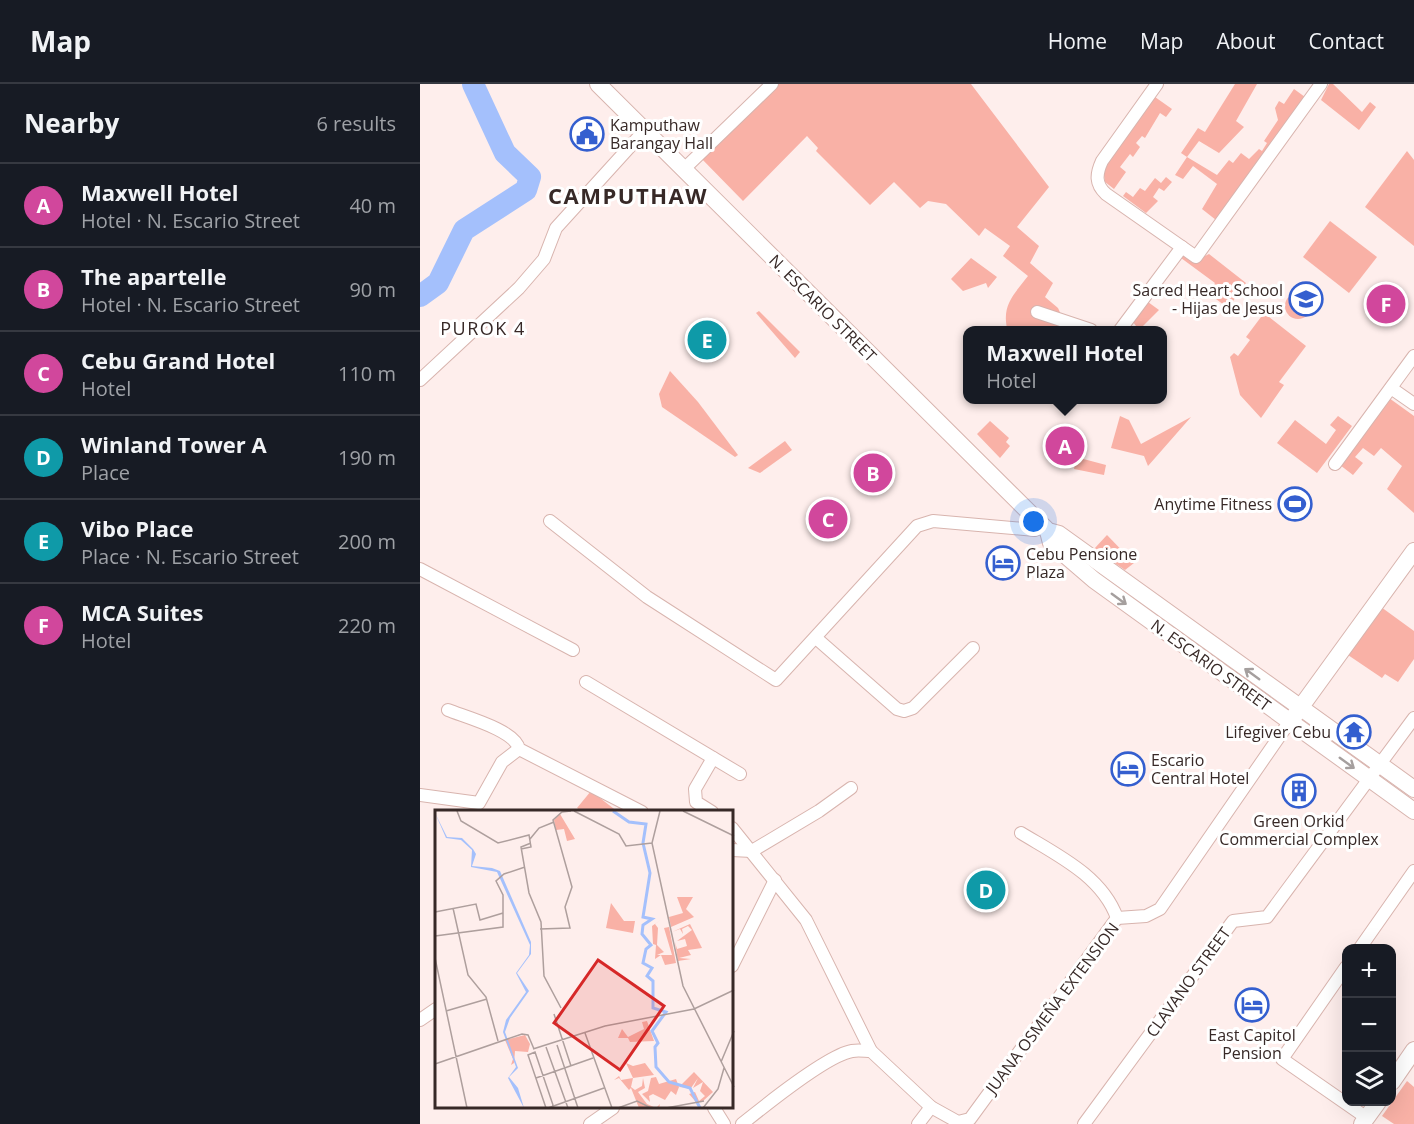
<!DOCTYPE html>
<meta charset="utf-8">
<style>
body{margin:0;font-family:"Open Sans",sans-serif;background:#242831;color:#f1f3f6}
.controls{position:absolute;right:18px;bottom:18px;display:grid;overflow:hidden;border-radius:12px;box-shadow:0 6px 24px #0002}
.controls button{width:54px;height:54px;display:grid;place-items:center;padding:0;border:0;border-bottom:2px solid #363941;background:#171b24;color:#f1f3f6;font:30px sans-serif}
.you{position:absolute;left:614px;top:438px;width:21px;height:21px;margin:-15px;border:4px solid #fff;border-radius:50%;background:#1a73e8;box-shadow:0 0 0 9px #1a73e833}
.badge{display:grid;place-items:center;width:39px;height:39px;border-radius:50%;background:#345fcf;color:#fff;font-size:20px;font-weight:700}
.pin{position:absolute;translate:-50% -50%;border:3px solid #fff;box-shadow:0 2px 6px #0006}
.popup{position:absolute;left:543px;top:242px;width:204px;height:78px;box-sizing:border-box;display:grid;place-content:center;border-radius:12px;background:#171b24;filter:drop-shadow(0 2px 4px #0005);font-size:20px;white-space:nowrap;color:#9ea1a6}
.popup b{font-size:22px;color:#f1f3f6}
.popup::after{content:'';position:absolute;left:50%;top:100%;margin-left:-12px;border:12px solid transparent;border-top-color:#171b24}
.list{margin:0;padding:0;list-style:none}
h2{display:flex;justify-content:space-between;align-items:center;height:78px;margin:0;padding:0 24px;font-size:26px}
h2 small{font-size:20px;font-weight:400;color:#9ea1a6}
.list li{display:grid;grid-template-columns:39px 1fr auto;gap:18px;align-items:center;box-sizing:border-box;height:84px;padding:0 24px;border-top:2px solid #363941}
.list b{display:block;font-size:22px;white-space:nowrap}
.list p{margin:0;font-size:20px;white-space:nowrap;color:#9ea1a6}
.list em{font-size:20px;font-style:normal;color:#9ea1a6}
.icon{flex:none;width:33px;height:33px;fill:none;stroke:currentColor;stroke-width:2;stroke-linecap:round;stroke-linejoin:round}
.map{position:relative;flex:none;width:994px;height:1040px;overflow:hidden}
header{display:flex;align-items:center;gap:36px;box-sizing:border-box;height:84px;padding:0 30px;background:#171b24;border-bottom:2px solid #363941}
header strong{font-size:28px}
nav{display:flex;gap:33px;margin-inline-start:auto;font-size:21px}
main{display:flex}
aside{flex:1;background:#171b24}
.map>svg:first-child{display:block}
</style>
<header>
<strong>Map</strong>
<nav><a>Home</a><a>Map</a><a>About</a><a>Contact</a></nav>
</header>
<main>
<aside>
<h2>Nearby<small>6 results</small></h2>
<ul class="list">
<li><span class="badge" style="background:#d1479c">A</span><div><b>Maxwell Hotel</b><p>Hotel · N. Escario Street</p></div><em>40 m</em></li>
<li><span class="badge" style="background:#d1479c">B</span><div><b>The apartelle</b><p>Hotel · N. Escario Street</p></div><em>90 m</em></li>
<li><span class="badge" style="background:#d1479c">C</span><div><b>Cebu Grand Hotel</b><p>Hotel</p></div><em>110 m</em></li>
<li><span class="badge" style="background:#0f9aa8">D</span><div><b>Winland Tower A</b><p>Place</p></div><em>190 m</em></li>
<li><span class="badge" style="background:#0f9aa8">E</span><div><b>Vibo Place</b><p>Place · N. Escario Street</p></div><em>200 m</em></li>
<li><span class="badge" style="background:#d1479c">F</span><div><b>MCA Suites</b><p>Hotel</p></div><em>220 m</em></li>
</ul>
</aside>
<div class="map">
<svg width="994" height="1040" viewBox="0 0 994 1040">
<rect width="100%" height="100%" fill="#feeeec"/>
<g fill="#f9b1a6">
<path d="M 352,0 L 551,0 L 629,103 L 597,143 L 619,162 L 610,179 L 633,199 L 625,213 L 638,224 L 648,246 L 580,246 L 587,244 C 582,221 594,210 608,192 L 583,172 L 590,162 L 565,144 L 559,152 L 526,120 L 508,117 L 500,124 L 474,98 L 450,121 L 396,67 L 398,64 L 387,52 L 323,117 L 278,71 Z"/>
<path d="M 815,0 L 837,0 L 816,37 L 824,43 L 799,69 L 779,57 L 767,73 L 797,91 L 809,76 L 813,79 L 821,69 L 829,75 L 839,65 L 842,67 L 847,59 L 844,57 L 858,36 L 855,24 L 859,17 L 864,20 L 874,5 L 885,13 L 796,136 L 782,125 L 797,100 L 773,82 L 763,95 L 755,91 L 767,73 L 761,69 L 778,44 L 785,48 Z"/>
<path d="M 909,0 L 913,0 L 942,28 L 950,18 L 956,23 L 939,46 L 901,16 Z"/>
<path d="M 735,13 L 752,25 L 746,33 L 740,29 L 725,54 L 722,52 L 716,59 L 720,63 L 713,73 L 710,70 L 700,83 L 706,88 L 694,105 L 685,98 L 683,85 Z"/>
<path d="M 987,67 L 994,76 L 994,162 L 945,123 Z"/>
<path d="M 746,93 L 752,98 L 744,107 L 739,104 L 733,113 L 738,117 L 726,129 L 703,112 L 706,108 L 713,113 L 720,104 L 725,107 L 735,94 L 741,99 Z"/>
<path d="M 910,137 L 957,173 L 929,209 L 883,173 Z"/>
<path d="M 762,169 L 781,174 L 789,170 L 826,199 L 808,224 L 796,215 L 799,210 L 793,202 L 795,199 L 761,174 Z"/>
<path d="M 551,174 L 577,193 L 568,204 L 566,199 L 543,207 L 531,195 Z"/>
<circle cx="878" cy="222" r="13"/>
<path d="M 728,218 L 739,226 L 719,246 L 713,238 Z"/>
<path d="M 339,227 L 380,268 L 375,274 L 336,229 Z"/>
<path d="M 844,229 L 886,262 L 859,298 L 864,301 L 841,334 L 820,311 L 810,273 L 814,269 L 818,272 L 830,256 L 826,253 Z"/>
<path d="M 250,287 L 278,318 L 318,371 L 315,373 L 242,323 L 239,310 Z"/>
<path d="M 969,314 L 994,332 L 994,429 L 967,405 L 982,382 L 961,364 L 954,372 L 943,364 L 935,373 L 943,379 L 933,391 L 920,381 Z"/>
<path d="M 700,332 L 709,336 L 721,360 L 771,333 L 728,382 L 724,372 L 691,364 Z"/>
<path d="M 918,332 L 932,342 L 897,389 L 857,359 L 875,336 L 906,360 L 916,346 L 910,341 Z"/>
<path d="M 570,337 L 589,354 L 586,358 L 590,362 L 580,374 L 557,350 Z"/>
<path d="M 365,357 L 372,366 L 340,389 L 328,384 Z"/>
<path d="M 656,373 L 686,381 L 684,391 L 654,385 Z"/>
<path d="M 687,451 L 714,479 L 705,486 L 674,465 Z"/>
<path d="M 961,523 L 994,547 L 994,575 L 978,598 L 965,590 L 962,594 L 928,571 Z"/>
<path d="M 171,707 L 198,728 L 162,728 L 157,724 Z"/>
<path d="M 987,997 L 994,1003 L 994,1040 L 974,1040 L 962,1032 Z"/>
</g>
<g fill="none" stroke-linecap="round" stroke-linejoin="round">
<path stroke="#a4c0fc" stroke-width="22" d="M 0,212 L 18,199 L 44,146 L 106,106 L 110,93 L 85,69 L 53,0"/>
<defs>
<g id="street">
<path d="M 737,0 L 682,77 C 676,90 675,100 686,110 L 776,173 L 901,0"/>
<path d="M 264,85 L 352,0"/>
<path d="M 617,228 L 671,246"/>
<path d="M 700,246 L 762,163"/>
<path d="M 0,296 L 99,204 L 124,175 L 136,144 L 225,46"/>
<path d="M 971,304 L 994,320"/>
<path d="M 915,380 L 994,272"/>
<path d="M 130,437 L 227,513 L 356,596 L 497,442 L 513,437 L 615,446 L 622,442"/>
<path d="M 0,485 L 153,566"/>
<path d="M 396,554 L 477,625 L 484,627 L 493,624 L 553,564"/>
<path d="M 166,598 L 320,690"/>
<path d="M 28,626 C 45,633 95,646 99,665 L 222,728"/>
<path d="M 0,711 L 59,719 L 82,678 L 99,665"/>
<path d="M 292,728 L 276,718 L 275,705 L 293,674"/>
<path d="M 312,744 L 386,836 L 451,967 L 511,1023 L 538,1038 L 550,1035 L 697,834"/>
<path d="M 601,749 C 637,771 682,792 697,834"/>
<path d="M 312,766 L 332,767 L 399,727 L 431,704"/>
<path d="M 697,834 L 726,832 L 740,825 L 870,637"/>
<path d="M 940,864 L 994,787"/>
<path d="M 312,882 L 355,796"/>
<path d="M 926,883 L 862,975 L 947,1034"/>
<path d="M 0,936 L 16,925"/>
<path d="M 294,1024 L 304,1040"/>
<path d="M 170,1040 L 193,1024"/>
<path d="M 322,1040 C 343,1023 408,971 432,967 C 438,966 445,967 451,967"/>
<path d="M 498,1040 L 511,1023"/>
<path d="M 664,1040 L 813,837 L 847,833 L 994,634"/>
</g>
<g id="secondary">
<path d="M 178,0 L 628,447 L 639,450 L 994,705"/>
<path d="M 628,447 L 631,459 L 674,496 L 994,727"/>
<path d="M 875,631 L 994,467"/>
<path d="M 972,998 L 994,966"/>
<path d="M 942,1040 L 958,1018"/>
</g>
</defs>
<use href="#street" stroke="#d8b4ae" stroke-width="14"/>
<use href="#secondary" stroke="#d8b4ae" stroke-width="18"/>
<use href="#street" stroke="#fff" stroke-width="12"/>
<use href="#secondary" stroke="#fff" stroke-width="16"/>
</g>
<defs><path id="oneway-shaft" d="M-6 0H5M1.5-3L5.5 0L1.5 3" fill="none" stroke-width="1.6" stroke-linecap="round" stroke-linejoin="round" transform="scale(1.5)"/></defs>
<g stroke="#a59f9e">
<use href="#oneway-shaft" transform="translate(699 515) rotate(36)"/>
<use href="#oneway-shaft" transform="translate(832 590) rotate(-144)"/>
<use href="#oneway-shaft" transform="translate(927 679) rotate(36)"/>
</g>
<defs>
<symbol id="civic-ring" viewBox="-11 -11 22 22"><circle r="9.5" fill="#fff" stroke="#345fcf" stroke-width="1.5"/><path d="M-.6-6.5H3V-4.5H.6V-3L4-1V1h2V6H-6V1h2V-1L-.6-3ZM-1.2 2.5V6h2.4V2.5Z" fill="#345fcf"/></symbol>
<symbol id="school-ring" viewBox="-11 -11 22 22"><circle r="9.5" fill="#fff" stroke="#345fcf" stroke-width="1.5"/><path d="M0-5L7-2L0 1L-7-2ZM-4 1L0 2.5L4 1V4Q0 6-4 4Z" fill="#345fcf"/></symbol>
<symbol id="stadium-ring" viewBox="-11 -11 22 22"><circle r="9.5" fill="#fff" stroke="#345fcf" stroke-width="1.5"/><path d="M0-5a6.5 5 0 1 0 0 10a6.5 5 0 1 0 0-10ZM-3.5-1.8h7v3.6h-7Z" fill="#345fcf"/></symbol>
<symbol id="hotel-ring" viewBox="-11 -11 22 22"><circle r="9.5" fill="#fff" stroke="#345fcf" stroke-width="1.5"/><path d="M-6-4.5h1.5V1H6V5H4.5V3h-9V5H-6ZM-4 0a1.8 1.8 0 1 1 3.6 0ZM.5 0V-2.5h3Q6-2.5 6 0Z" fill="#345fcf"/></symbol>
<symbol id="temple-ring" viewBox="-11 -11 22 22"><circle r="9.5" fill="#fff" stroke="#345fcf" stroke-width="1.5"/><path d="M0-6L5-2H3V0L6.5 2.5H4V6H1.5V3h-3V6H-4V2.5H-6.5L-3 0V-2H-5Z" fill="#345fcf"/></symbol>
<symbol id="building-ring" viewBox="-11 -11 22 22"><circle r="9.5" fill="#fff" stroke="#345fcf" stroke-width="1.5"/><path d="M-4-6H4V6H1V3H-1V6H-4ZM-2.5-4.3h1.7v1.8h-1.7ZM.8-4.3h1.7v1.8H.8ZM-2.5-1h1.7V.8h-1.7ZM.8-1h1.7V.8H.8Z" fill="#345fcf"/></symbol>
</defs>
<g fill-rule="evenodd">
<use href="#civic-ring" x="148" y="31" width="38" height="38"/>
<use href="#school-ring" x="867" y="196" width="38" height="38"/>
<use href="#stadium-ring" x="856" y="401" width="38" height="38"/>
<use href="#hotel-ring" x="564" y="460" width="38" height="38"/>
<use href="#temple-ring" x="915" y="629" width="38" height="38"/>
<use href="#hotel-ring" x="689" y="666" width="38" height="38"/>
<use href="#building-ring" x="860" y="688" width="38" height="38"/>
<use href="#hotel-ring" x="813" y="902" width="38" height="38"/>
</g>
<g text-anchor="middle" stroke-width="6" stroke-linejoin="round" paint-order="stroke">
<g font-size="16" fill="#372927" stroke="#fff" text-anchor="start">
<text x="190" y="47">Kamputhaw<tspan x="190" dy="18">Barangay Hall</tspan></text>
<text x="863" y="212" text-anchor="end">Sacred Heart School<tspan x="863" dy="18">- Hijas de Jesus</tspan></text>
<text x="852" y="426" text-anchor="end">Anytime Fitness</text>
<text x="606" y="476">Cebu Pensione<tspan x="606" dy="18">Plaza</tspan></text>
<text x="911" y="654" text-anchor="end">Lifegiver Cebu</text>
<text x="731" y="682">Escario<tspan x="731" dy="18">Central Hotel</tspan></text>
<text x="879" y="743" text-anchor="middle">Green Orkid<tspan x="879" dy="18">Commercial Complex</tspan></text>
<text x="832" y="957" text-anchor="middle">East Capitol<tspan x="832" dy="18">Pension</tspan></text>
</g>
<g font-size="16" fill="#372927" stroke="#fff">
<text transform="translate(403 224) rotate(45)" y="6">N. ESCARIO STREET</text>
<text transform="translate(791 581) rotate(36)" y="6">N. ESCARIO STREET</text>
<text transform="translate(768 898) rotate(-54)" y="6">CLAVANO STREET</text>
<text transform="translate(632 924) rotate(-53)" y="6">JUANA OSMEÑA EXTENSION</text>
</g>
<g font-size="18" letter-spacing="1.5" fill="#372927" stroke="#fff">
<text x="63" y="251">PUROK 4</text>
</g>
<g font-size="22" font-weight="bold" letter-spacing="1.5" fill="#372927" stroke="#fff">
<text x="208" y="120">CAMPUTHAW</text>
</g>
</g>
<g transform="translate(15 726)">
<rect width="298" height="298" fill="#feeeec"/>
<path d="M 125,4 L 140,29 L 132,31 L 129,19 L 121,20 L 119,10 ZM 242,87 L 258,87 L 251,99 L 259,107 L 236,117 L 234,107 L 248,103 ZM 176,93 L 189,111 L 200,111 L 198,123 L 171,118 ZM 227,109 L 220,114 L 223,118 L 222,135 L 229,142 L 222,145 L 237,145 L 229,118 L 234,117 L 241,153 L 230,155 L 226,145 L 220,149 L 221,135 L 218,134 L 217,116 ZM 255,114 L 267,138 L 253,140 L 256,145 L 244,148 L 256,149 L 243,151 L 240,132 L 242,139 L 252,136 L 250,129 L 242,131 L 257,120 L 253,116 L 247,119 L 248,124 L 245,119 L 237,122 ZM 212,211 L 219,231 L 195,232 L 193,228 L 183,228 L 187,219 L 193,227 L 209,219 L 207,212 ZM 90,225 L 95,234 L 93,242 L 80,241 L 79,253 L 76,255 L 78,249 L 70,230 ZM 191,253 L 198,256 L 210,253 L 219,265 L 198,268 L 196,277 L 200,280 L 207,276 L 208,268 L 210,278 L 203,282 L 212,294 L 221,298 L 225,294 L 224,298 L 204,298 L 196,278 L 194,280 L 184,268 L 179,270 L 184,266 L 186,270 L 198,268 ZM 259,262 L 278,282 L 268,291 L 261,292 L 254,284 L 260,282 L 264,291 L 270,286 L 265,281 L 268,272 L 258,278 L 263,268 L 256,278 L 244,277 L 241,285 L 236,281 L 230,290 L 218,284 L 214,286 L 215,292 L 207,284 L 213,281 L 216,268 L 221,267 L 224,274 L 241,269 L 244,277 Z" fill="#f9b1a6"/>
<path d="M 0,3 L 12,27 L 27,28 L 38,39 L 41,44 L 37,56 L 57,58 L 65,61 L 96,132 L 96,144 L 82,163 L 94,181 L 75,208 L 70,222 L 83,258 L 74,267 L 83,278 L 89,298 L 73,268 L 81,257 L 68,222 L 71,210 L 91,182 L 81,163 L 94,145 L 95,135 L 62,62 L 36,57 L 37,40 L 26,30 L 11,28 Z" fill="#a4c0fc"/>
<path fill="none" stroke="#a4c0fc" stroke-width="3" d="M 178,1 L 194,12 L 211,14 L 208,33 L 215,63 L 208,107 L 217,109 L 208,115 L 207,124 L 216,135 L 211,139 L 208,153 L 217,158 L 212,166 L 218,171 L 218,198 L 231,202 L 217,221 L 223,233 L 220,237 L 221,257 L 234,272 L 255,278 L 265,298"/>
<path fill="none" stroke="#ae9f9d" stroke-width="1.5" d="M 22,1 L 26,11 L 63,33 L 94,25 L 96,37 L 86,39M 139,1 L 184,24 L 191,36 L 217,33M 225,1 L 217,33 L 248,176 L 299,277M 248,1 L 299,26M 95,29 L 104,18 L 119,12M 96,33 L 86,37 L 94,83 L 106,112 L 109,166 L 126,198M 18,98 L 33,165 L 51,187 L 63,231M 0,102 L 41,94 L 45,110 L 68,103M 105,119 L 135,118 L 130,97 L 137,77 L 118,10 L 127,2 L 136,1M 0,126 L 68,117 L 68,85 L 61,71 L 69,64 L 90,57M 0,148 L 32,298M 11,201 L 52,189M 119,204 L 136,256M 150,223 L 177,298M 122,235 L 143,298M 111,237 L 133,298M 98,239 L 170,216 L 259,199 L 299,180M 286,252 L 299,221M 0,254 L 87,224 L 93,225 L 99,239M 101,268 L 158,248M 111,298 L 93,245 L 100,242 L 119,298M 113,298 L 169,278M 183,298 L 202,291 L 216,298M 231,298 L 269,291M 268,298 L 283,279 L 289,258"/>
<path fill="#d62828" fill-opacity="0.15" stroke="#d62828" stroke-width="3" d="M 163,150 L 229,196 L 185,260 L 119,213 Z"/>
<rect width="298" height="298" fill="none" stroke="#372927" stroke-width="3"/>
</g>
</svg>
<div class="controls">
<button>+</button>
<button>−</button>
<button><svg class="icon" aria-label="layers" viewBox="0 0 24 24"><path d="M12 4l9 5-9 5-9-5zM3 14l9 5 9-5"/></svg></button>
</div>
<div class="you"></div>
<div class="pin badge" style="left:645px;top:362px;background:#d1479c">A</div>
<div class="popup"><b>Maxwell Hotel</b>Hotel</div>
<div class="pin badge" style="left:453px;top:389px;background:#d1479c">B</div>
<div class="pin badge" style="left:408px;top:435px;background:#d1479c">C</div>
<div class="pin badge" style="left:566px;top:806px;background:#0f9aa8">D</div>
<div class="pin badge" style="left:287px;top:256px;background:#0f9aa8">E</div>
<div class="pin badge" style="left:966px;top:220px;background:#d1479c">F</div>
</div>
</main>
